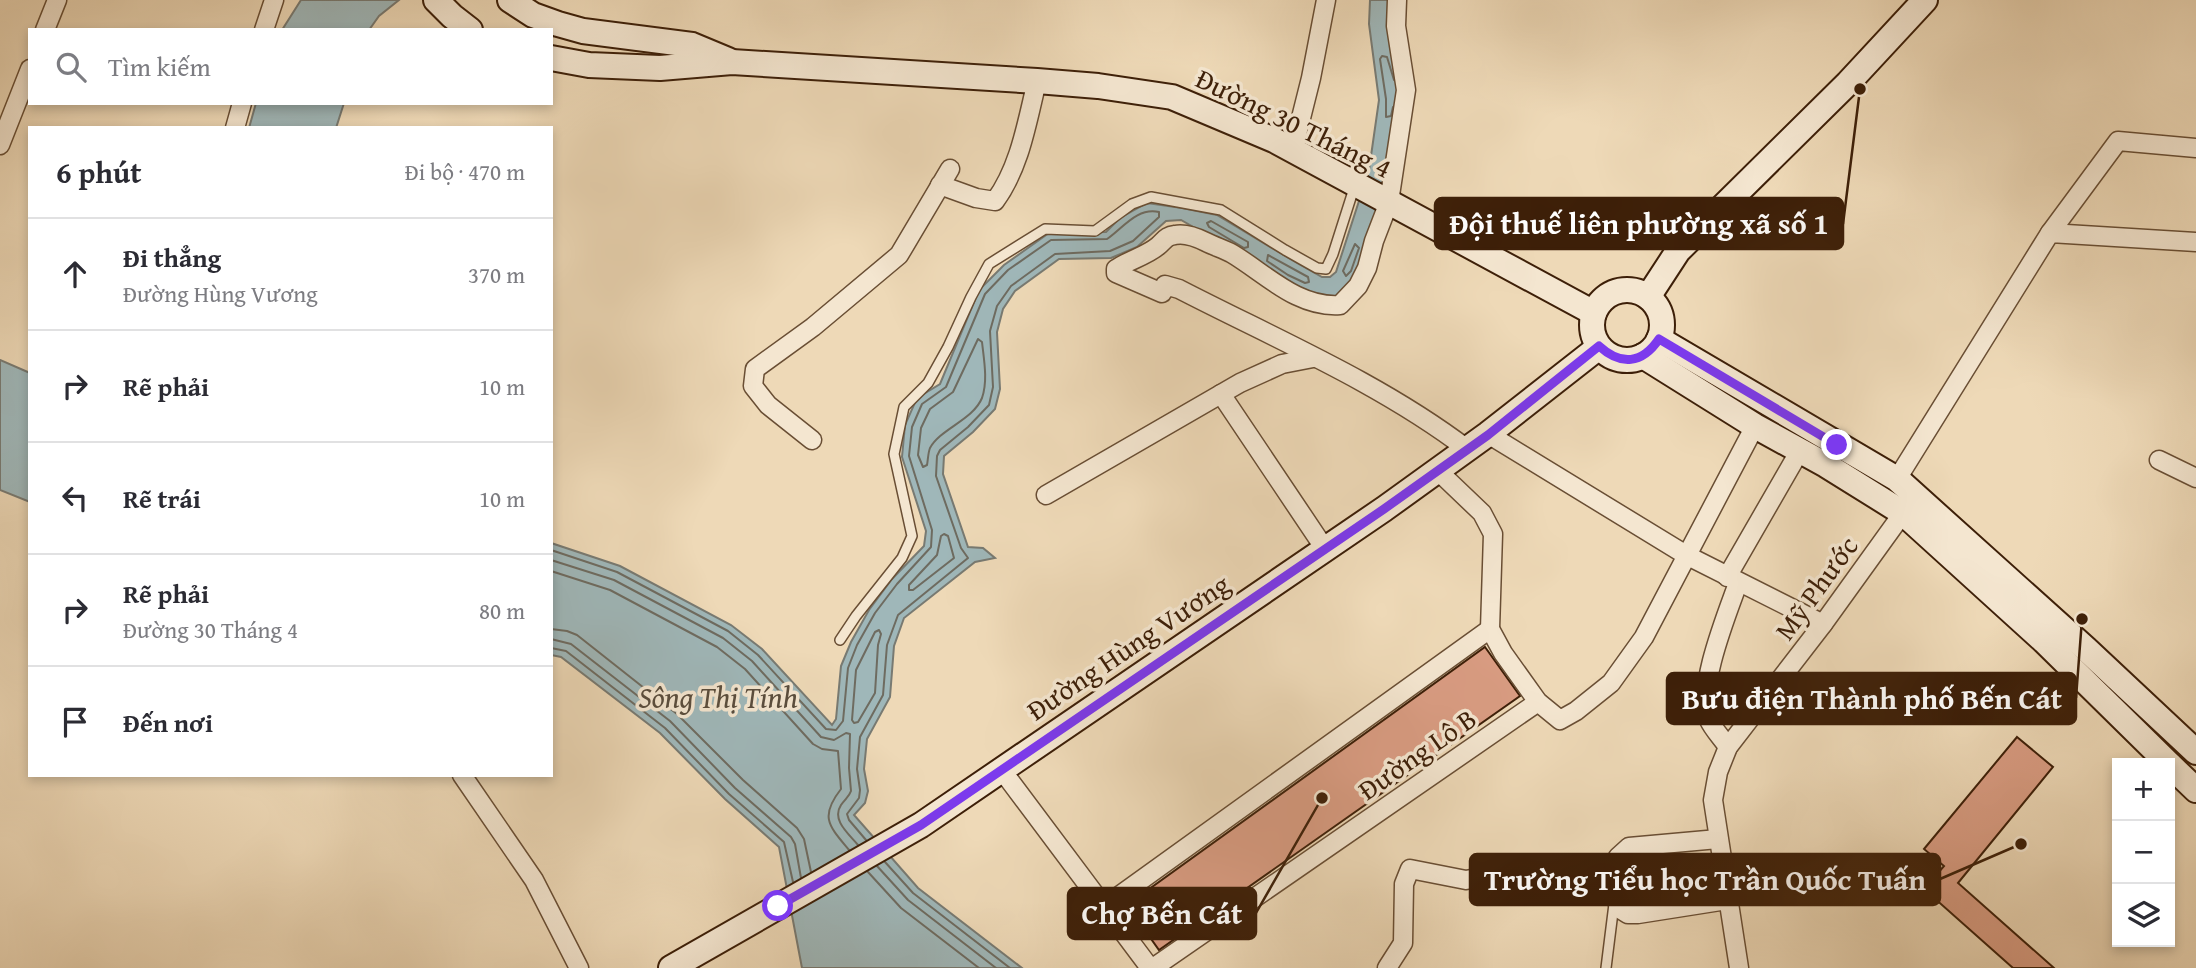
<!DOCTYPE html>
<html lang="vi">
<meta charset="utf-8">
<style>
body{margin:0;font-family:"Gentium Book Plus",serif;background:#f7f7f7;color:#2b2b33}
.controls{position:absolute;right:21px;bottom:21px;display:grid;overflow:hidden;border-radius:0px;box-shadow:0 4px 10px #0003}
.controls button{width:63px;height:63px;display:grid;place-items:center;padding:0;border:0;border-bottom:2px solid #e1e1e2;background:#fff;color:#2b2b33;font:35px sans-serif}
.stop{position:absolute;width:21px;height:21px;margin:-16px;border:5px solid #7c3aed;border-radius:50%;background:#fff}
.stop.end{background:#7c3aed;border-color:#fff;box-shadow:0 2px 7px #0008}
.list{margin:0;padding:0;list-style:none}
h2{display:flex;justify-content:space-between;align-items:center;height:91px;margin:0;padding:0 28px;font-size:30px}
h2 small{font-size:23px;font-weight:400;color:#7c7c81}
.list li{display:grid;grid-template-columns:46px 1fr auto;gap:21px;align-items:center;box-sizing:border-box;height:112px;padding:0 28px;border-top:2px solid #e1e1e2}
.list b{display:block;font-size:26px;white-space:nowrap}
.list p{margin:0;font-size:23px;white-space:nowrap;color:#7c7c81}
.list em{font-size:23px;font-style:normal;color:#7c7c81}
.icon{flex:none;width:38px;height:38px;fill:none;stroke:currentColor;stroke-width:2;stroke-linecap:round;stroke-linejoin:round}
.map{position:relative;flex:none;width:2196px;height:968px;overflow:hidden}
.search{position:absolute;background:#fff;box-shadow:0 4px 10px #0003;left:28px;top:28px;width:525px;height:77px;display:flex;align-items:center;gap:18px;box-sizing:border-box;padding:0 24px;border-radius:0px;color:#7c7c81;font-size:26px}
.panel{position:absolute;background:#fff;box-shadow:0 4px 10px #0003;left:28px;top:126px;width:525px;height:651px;border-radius:0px}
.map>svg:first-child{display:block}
</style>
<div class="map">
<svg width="2196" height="968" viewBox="0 0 2196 968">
<rect width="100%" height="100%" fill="#eed9b7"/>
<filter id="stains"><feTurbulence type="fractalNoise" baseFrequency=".00286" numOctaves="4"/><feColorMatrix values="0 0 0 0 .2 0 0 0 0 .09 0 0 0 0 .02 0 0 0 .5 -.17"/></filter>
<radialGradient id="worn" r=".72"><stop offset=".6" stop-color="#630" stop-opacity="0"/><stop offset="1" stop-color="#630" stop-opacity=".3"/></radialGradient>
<g fill="#9fb7b9" stroke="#787a72" stroke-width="2">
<path d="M 301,0 L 399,0 L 379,16 L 369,30 L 282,30 Z"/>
<path d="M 1370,0 L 1393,0 L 1401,79 L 1391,169 L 1358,274 L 1338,296 L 1323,298 L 1307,292 L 1181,220 L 1166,221 L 1137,247 L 1111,258 L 1059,259 L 1015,291 L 1003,309 L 997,332 L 1000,389 L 995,409 L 973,432 L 944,456 L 943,474 L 968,547 L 983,548 L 995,558 L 975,562 L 904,618 L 894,646 L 890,697 L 867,739 L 864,769 L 868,791 L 865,803 L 854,815 L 918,888 L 1022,968 L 802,968 L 779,847 L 725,799 L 660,733 L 561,657 L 551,655 L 551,543 L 620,566 L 731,625 L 762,649 L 832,725 L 836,719 L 841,666 L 851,642 L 869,610 L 892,579 L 924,546 L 926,531 L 902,457 L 905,425 L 917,398 L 940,384 L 979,290 L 1004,265 L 1049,233 L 1106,232 L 1120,218 L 1147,203 L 1182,208 L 1217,215 L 1297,263 L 1322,277 L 1330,277 L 1336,272 L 1369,170 L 1379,100 L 1369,24 Z"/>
<path d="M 256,103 L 344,103 L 336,128 L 249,128 Z"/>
<path d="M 0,360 L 30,373 L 30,502 L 0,490 Z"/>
</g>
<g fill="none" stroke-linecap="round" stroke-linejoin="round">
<g stroke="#6e6b60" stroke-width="2">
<path d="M 1393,107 L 1391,116 L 1386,117 L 1386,99 L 1380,59 L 1382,56 L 1387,57 L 1394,80"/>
<path d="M 1211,221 L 1248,242 L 1248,247 L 1244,248 L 1209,227 L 1207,223 Z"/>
<path d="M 1355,244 L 1359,248 L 1351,271 L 1346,276 L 1343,271 Z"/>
<path d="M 1268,255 L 1308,277 L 1309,282 L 1305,283 L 1288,275 L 1267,261 Z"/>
<path d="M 978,339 L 982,342 C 984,360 988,381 982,398 C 973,420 940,429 930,448 C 928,453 928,460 927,465 L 923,467 L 918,455 L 921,428 L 930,409 L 953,392 Z"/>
<path d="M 944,534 L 948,536 L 954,558 L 913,590 L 909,590 L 909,585 L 937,555 L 941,536 Z"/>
<path d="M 551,550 L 617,572 L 728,631 L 758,655 L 826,729 L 836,730 L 843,721 L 848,668 L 857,645 L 875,613 L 897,584 L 931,547 L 932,530 L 909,456 L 912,427 L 922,404 L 946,387 L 985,294 L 1008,270 L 1051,240 L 1107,239 C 1123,228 1137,207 1159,212 L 1159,217 L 1133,241 L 1110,251 L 1055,254 L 1011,286 L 997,306 L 990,331 L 993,387 L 989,405 L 968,427 L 940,450 L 937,456 L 936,476 L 961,548 L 968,558 L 898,615 L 887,645 L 883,695 L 860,737 L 857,769 L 860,790 L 859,798 L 847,814 L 849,820 L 866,840"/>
<path d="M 551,560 L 614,580 L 723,638 L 752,661 L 821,737 L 834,740 L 846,733 L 850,734 L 849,768 L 851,791 C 849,797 845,799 841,805 C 831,820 849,834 858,845"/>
<path d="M 551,571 L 610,590 L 717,647 L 745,669 L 813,744 L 822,749 L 838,751 L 841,789 C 819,817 829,826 849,850"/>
<path d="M 551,629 L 567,631 L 577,635 L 677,714 L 743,780 L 797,828 L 804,839 L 811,872"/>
<path d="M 879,630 L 881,634 L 878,645 L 875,693 L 858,722 L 854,723 L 852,720 L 856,670 L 875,632 Z"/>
<path d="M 551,639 L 571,644 L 670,721 L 735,788 L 791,837 L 795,844 L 801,878"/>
<path d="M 551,648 L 566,651 L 665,728 L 729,794 L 784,842 L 793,882"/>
<path d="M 885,862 L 913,893 L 1010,968"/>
<path d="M 877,866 L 908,900 L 996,968"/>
<path d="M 868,872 L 901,908 L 979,968"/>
</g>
</g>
<g fill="#d99c82" stroke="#3d1f08" stroke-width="2">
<path d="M 1485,647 L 1520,696 L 1159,950 L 1127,905 Z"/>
<path d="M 2017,737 L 2053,767 L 1958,883 L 2054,968 L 2013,968 L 1924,889 L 1944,866 L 1924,849 Z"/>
</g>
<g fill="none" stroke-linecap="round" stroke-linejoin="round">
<defs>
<g id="lane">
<path d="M 840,640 L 856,616 L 902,558 L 912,536 L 894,454 L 904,407 L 928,383 L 948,347 L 971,297 L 989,264 L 1045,229 L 1095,231 L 1132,204 L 1151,197 L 1221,210 L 1285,250 L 1317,268 L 1326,269 L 1333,254 L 1355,185"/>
<path d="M 1606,968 L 1614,904"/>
</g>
<g id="street">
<path d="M 1397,0 L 1396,26 L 1406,90 L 1389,202 L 1374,241 L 1367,268 L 1358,286 L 1340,305 C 1297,308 1265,273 1231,253 C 1223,249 1214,246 1206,242 C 1198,238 1185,233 1175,235 C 1166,236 1165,240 1158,246 C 1146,256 1129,260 1116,269 L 1116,273 L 1162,293 L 1165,285 L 1179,289 C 1276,339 1380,383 1467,449"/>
<path d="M 45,30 L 57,0"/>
<path d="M 264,30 L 274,0"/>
<path d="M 235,128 L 242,103"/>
<path d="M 0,145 L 30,69"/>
<path d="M 1293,150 L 1311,78 L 1326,0"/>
<path d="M 940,185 L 976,198 L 995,201 C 1020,167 1027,122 1037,81"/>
<path d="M 2050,233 L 2118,141 L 2196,148"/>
<path d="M 1221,394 L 1325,549"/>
<path d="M 1488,434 L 1686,555 L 1823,624"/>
<path d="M 812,440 L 768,405 L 753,386 L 755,369 L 813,327 L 899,255 L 950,169"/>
<path d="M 2159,460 L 2196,478"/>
<path d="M 1437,470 L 1482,513 L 1493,534 L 1490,629 L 1503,653 L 1538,702 L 1560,720 L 1576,711 L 1611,683 L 1644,637 L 1755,426"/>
<path d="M 1897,479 L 2050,233 L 2196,242"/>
<path d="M 1046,495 L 1240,383 L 1282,364 L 1313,358"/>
<path d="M 1727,577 L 1799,452"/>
<path d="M 1728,747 C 1722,738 1713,729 1709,720 C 1696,689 1727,614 1738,583"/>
<path d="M 1001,769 L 1150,968"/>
<path d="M 462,775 L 534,880 L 579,968"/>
<path d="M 1611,885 L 1618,857 L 1629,847 L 1718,839"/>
<path d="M 1105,906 L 1490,629"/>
<path d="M 1153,968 L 1538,702"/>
<path d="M 1387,968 L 1403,943 L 1404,884 L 1410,869 L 1466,880 L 1497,874 L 1542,879 L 1600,879 L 1611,885 L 1620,909 L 1628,914 L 1638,914 L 1727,900"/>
<path d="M 1739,968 L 1713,800 L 1718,772 L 1728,747 L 1823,624 L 1903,513"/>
</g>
<g id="secondary">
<path d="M 436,0 L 452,16 L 470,30"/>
<path d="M 510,0 L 533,15 L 558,24 L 583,31 L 692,45 L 728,60"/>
<path d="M 551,58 L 589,65 L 660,68 L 732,62 L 1037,81 L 1098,86 L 1172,97 L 1274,140 L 1594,313"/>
<circle cx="1627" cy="325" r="35"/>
<path d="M 1648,297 L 1678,251 L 1848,83 L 1925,0"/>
<path d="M 1659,339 L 1897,479 L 2086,649 L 2196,752"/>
<path d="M 1643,356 L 1755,426 L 1826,465 L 1903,513 L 2044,641 L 2168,763"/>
<path d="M 2170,765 L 2196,790"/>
<path d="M 671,968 L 921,825 L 1384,509 L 1488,434 L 1599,347"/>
</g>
</defs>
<use href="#lane" stroke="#694e34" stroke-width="12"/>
<use href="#street" stroke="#694e34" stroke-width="21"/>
<use href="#secondary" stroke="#3d1f08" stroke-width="28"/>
<use href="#lane" stroke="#f4e6d0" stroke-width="9"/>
<use href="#street" stroke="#f4e6d0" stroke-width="18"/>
<use href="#secondary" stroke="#f4e6d0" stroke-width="24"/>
</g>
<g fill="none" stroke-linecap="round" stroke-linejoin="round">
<path stroke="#7c3aed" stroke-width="9" d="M 778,906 L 921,825 L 1384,509 L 1488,435 L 1599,346 C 1621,366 1642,364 1659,339 L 1837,445"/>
</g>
<g text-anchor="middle" stroke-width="7" stroke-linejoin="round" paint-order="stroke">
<g font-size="28" fill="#3d1f08" stroke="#f4e6d0">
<text transform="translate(1294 123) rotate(26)" y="10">Đường 30 Tháng 4</text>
<text transform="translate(1816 588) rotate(-54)" y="10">Mỹ Phước</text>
<text transform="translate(1128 647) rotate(-34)" y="10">Đường Hùng Vương</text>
<text transform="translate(1417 754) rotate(-35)" y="10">Đường Lô B</text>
</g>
<g font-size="30" font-style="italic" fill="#5a4d3d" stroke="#f4e6d0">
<text x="718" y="708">Sông Thị Tính</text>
</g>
</g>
<path fill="none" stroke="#3d1f08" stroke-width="2.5" d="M1860 89L1843 224M2082 619L2076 698M2021 844L1940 879M1322 798L1256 913"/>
<g fill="#3d1f08" stroke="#f4e6d0" stroke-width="2.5">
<circle cx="1860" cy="89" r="7"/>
<circle cx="2082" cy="619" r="7"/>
<circle cx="2021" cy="844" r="7"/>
<circle cx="1322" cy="798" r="7"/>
</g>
<g fill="#3d1f08" stroke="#3d1f08" stroke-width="2.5">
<rect x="1435" y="198" width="408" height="51" rx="7"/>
<rect x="1667" y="673" width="409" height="51" rx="7"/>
<rect x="1470" y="854" width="470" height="51" rx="7"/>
<rect x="1068" y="888" width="188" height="51" rx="7"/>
</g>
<g font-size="30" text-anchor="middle" font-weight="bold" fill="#fff">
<text x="1639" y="234">Đội thuế liên phường xã số 1</text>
<text x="1872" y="709">Bưu điện Thành phố Bến Cát</text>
<text x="1705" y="890">Trường Tiểu học Trần Quốc Tuấn</text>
<text x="1162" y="924">Chợ Bến Cát</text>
</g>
<rect width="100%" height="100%" filter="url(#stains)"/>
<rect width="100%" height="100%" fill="url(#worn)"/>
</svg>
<div class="controls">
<button>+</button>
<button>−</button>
<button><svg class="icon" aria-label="layers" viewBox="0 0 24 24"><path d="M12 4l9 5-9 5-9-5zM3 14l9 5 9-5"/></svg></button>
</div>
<div class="stop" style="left:778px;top:906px"></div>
<div class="stop end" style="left:1837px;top:445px"></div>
<div class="search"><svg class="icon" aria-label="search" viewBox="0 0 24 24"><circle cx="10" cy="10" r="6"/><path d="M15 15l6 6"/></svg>Tìm kiếm</div>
<section class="panel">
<h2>6 phút<small>Đi bộ · 470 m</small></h2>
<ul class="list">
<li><svg class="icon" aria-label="ahead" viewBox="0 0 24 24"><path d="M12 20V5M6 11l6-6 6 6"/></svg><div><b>Đi thẳng</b><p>Đường Hùng Vương</p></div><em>370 m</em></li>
<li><svg class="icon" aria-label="right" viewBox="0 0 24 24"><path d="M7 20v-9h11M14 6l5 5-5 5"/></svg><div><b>Rẽ phải</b></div><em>10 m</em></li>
<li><svg class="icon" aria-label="left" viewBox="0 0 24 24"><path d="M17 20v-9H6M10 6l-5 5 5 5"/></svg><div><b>Rẽ trái</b></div><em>10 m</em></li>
<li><svg class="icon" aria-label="right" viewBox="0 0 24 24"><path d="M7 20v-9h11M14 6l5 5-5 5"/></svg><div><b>Rẽ phải</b><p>Đường 30 Tháng 4</p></div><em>80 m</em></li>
<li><svg class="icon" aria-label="arrive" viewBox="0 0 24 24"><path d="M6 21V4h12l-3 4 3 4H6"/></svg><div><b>Đến nơi</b></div></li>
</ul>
</section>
</div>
